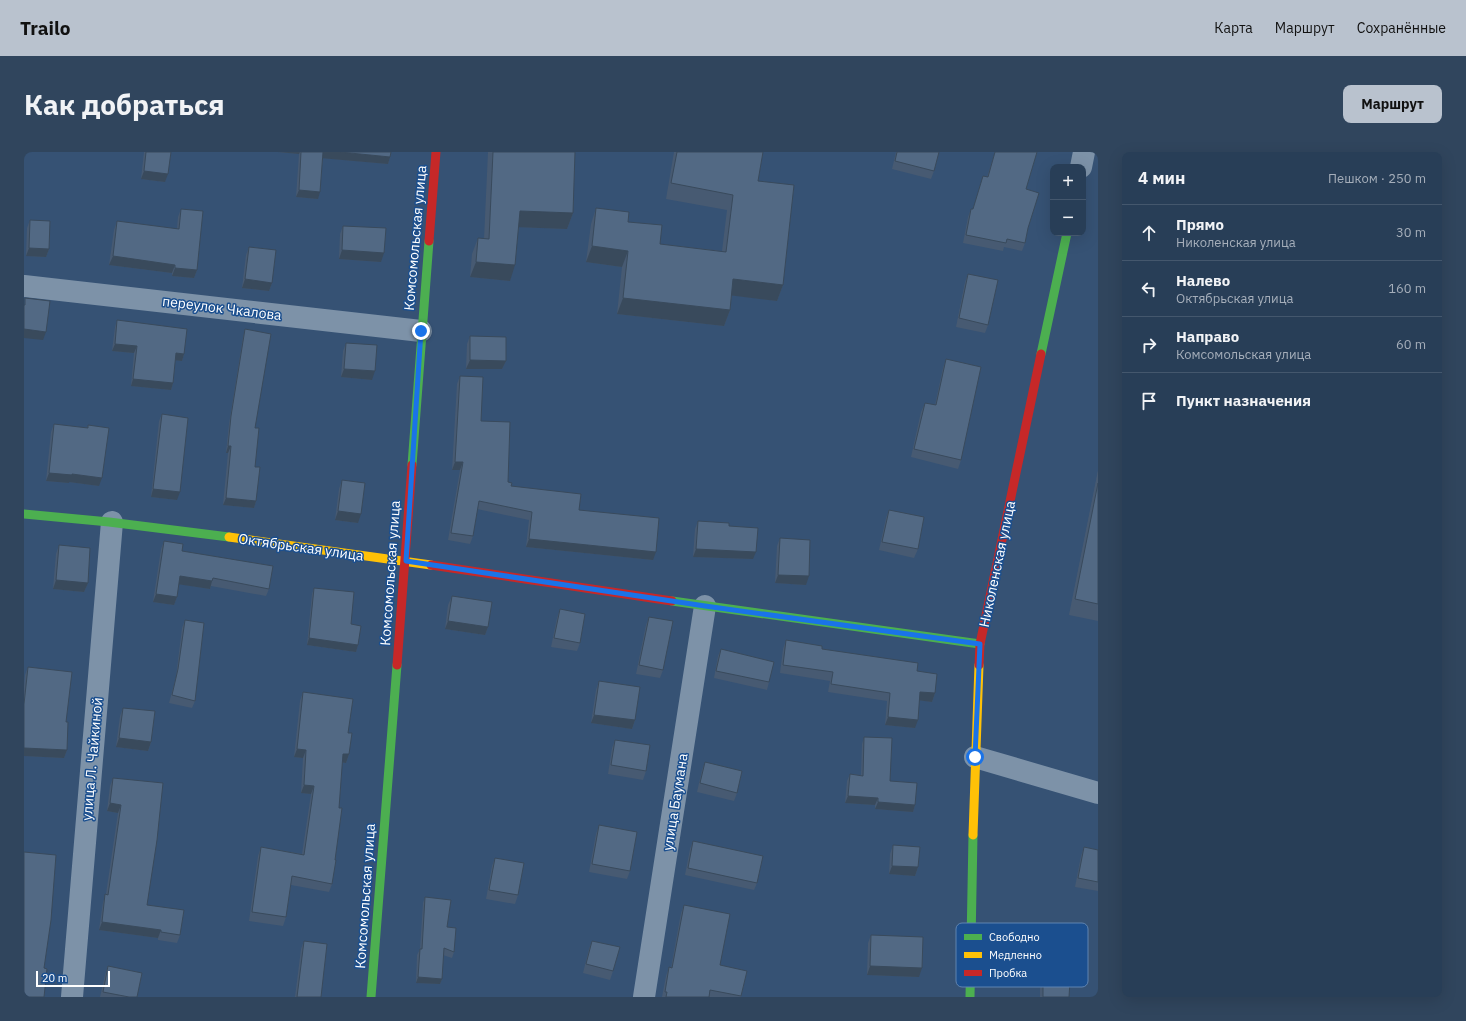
<!DOCTYPE html>
<html lang="ru">
<meta charset="utf-8">
<style>
body{margin:0;font-family:"IBM Plex Sans",sans-serif;background:#30455d;color:#f1f3f6}
.controls{position:absolute;right:12px;top:12px;display:grid;overflow:hidden;border-radius:8px;box-shadow:0 4px 16px #0002}
.controls button{width:36px;height:36px;display:grid;place-items:center;padding:0;border:0;border-bottom:1px solid #44576d;background:#283e57;color:#f1f3f6;font:20px sans-serif}
.scale{position:absolute;left:12px;bottom:10px;width:74px;box-sizing:border-box;padding-left:4px;border:2px solid #fff;border-top:0;font-size:11px;line-height:14px;white-space:nowrap;color:#fff;-webkit-text-stroke:3px #1b4f8f;paint-order:stroke}
.stop{position:absolute;width:12px;height:12px;margin:-9px;border:3px solid #1a73e8;border-radius:50%;background:#fff}
.stop.end{background:#1a73e8;border-color:#fff;box-shadow:0 1px 4px #0008}
.list{margin:0;padding:0;list-style:none}
h2{display:flex;justify-content:space-between;align-items:center;height:52px;margin:0;padding:0 16px;font-size:17px}
h2 small{font-size:13px;font-weight:400;color:#a5aeba}
.list li{display:grid;grid-template-columns:26px 1fr auto;gap:12px;align-items:center;box-sizing:border-box;height:56px;padding:0 16px;border-top:1px solid #44576d}
.list b{display:block;font-size:15px;white-space:nowrap}
.list p{margin:0;font-size:13px;white-space:nowrap;color:#a5aeba}
.list em{font-size:13px;font-style:normal;color:#a5aeba}
.icon{flex:none;width:22px;height:22px;fill:none;stroke:currentColor;stroke-width:2;stroke-linecap:round;stroke-linejoin:round}
.map{position:relative;flex:none;width:1074px;height:845px;overflow:hidden;border-radius:8px}
header{display:flex;align-items:center;gap:24px;box-sizing:border-box;height:56px;padding:0 20px;background:#b9c2ce;color:#111}
header strong{font-size:19px}
nav{display:flex;gap:22px;margin-inline-start:auto;font-size:14px}
.intro{display:flex;align-items:center;justify-content:space-between;box-sizing:border-box;height:96px;padding:0 24px}
h1{margin:0;font-size:28px}
.button{padding:10px 18px;border-radius:8px;background:#b9c2ce;color:#111;font-size:14px;font-weight:700}
main{display:flex;gap:24px;padding:0 24px}
aside{flex:1;background:#283e57;border-radius:8px;box-shadow:0 4px 16px #0002}
.map>svg:first-child{display:block}
</style>
<header>
<strong>Trailo</strong>
<nav><a>Карта</a><a>Маршрут</a><a>Сохранённые</a></nav>
</header>
<div class="intro"><h1>Как добраться</h1><a class="button">Маршрут</a></div>
<main>
<div class="map">
<svg width="1074" height="845" viewBox="0 0 1074 845">
<rect width="100%" height="100%" fill="#365274"/>
<g fill="none" stroke-linecap="round" stroke-linejoin="round">
<g stroke="#7d92a8" stroke-width="22">
<path d="M 1057,15 L 1060,0"/>
<path d="M 0,134 L 397,179"/>
<path d="M 951,605 L 1074,641"/>
<path d="M 48,845 L 88,370"/>
<path d="M 620,845 L 681,454"/>
</g>
<g stroke="#4caf50" stroke-width="9">
<path d="M 1017,202 L 1043,81"/>
<path d="M 388,313 L 405,89"/>
<path d="M 0,362 L 85,370 L 205,385"/>
<path d="M 648,449 L 956,492"/>
<path d="M 347,845 L 373,513"/>
<path d="M 946,845 L 949,683"/>
</g>
<g stroke="#ffc107" stroke-width="9">
<path d="M 205,385 L 407,413"/>
<path d="M 949,683 L 955,513"/>
</g>
<g stroke="#c62828" stroke-width="9">
<path d="M 405,89 L 412,0"/>
<path d="M 407,413 L 648,449"/>
<path d="M 373,513 L 388,313"/>
<path d="M 955,513 L 956,492 L 1017,202"/>
</g>
</g>
<g fill="#475a72">
<path d="M 120,0 L 147,0 L 141,30 L 117,27 Z"/>
<path d="M 254,0 L 367,0 L 364,12 L 299,6 L 294,47 L 272,45 L 275,2 Z"/>
<path d="M 464,0 L 551,0 L 549,61 L 543,77 L 495,75 L 486,129 L 446,125 L 448,102 L 454,86 L 460,87 Z"/>
<path d="M 650,0 L 739,0 L 734,29 L 759,133 L 753,149 L 708,143 L 706,158 L 700,174 L 593,162 L 598,115 L 562,110 L 567,72 L 572,56 L 604,70 L 636,92 L 698,99 L 703,58 L 642,47 Z"/>
<path d="M 872,0 L 915,0 L 910,19 L 907,27 L 868,17 Z"/>
<path d="M 971,0 L 1013,0 L 1002,37 L 1004,76 L 1001,91 L 998,99 L 980,95 L 979,99 L 939,91 L 944,65 L 947,57 L 949,57 L 959,24 L 963,25 Z"/>
<path d="M 157,57 L 173,118 L 170,126 L 148,124 L 148,121 L 85,113 L 90,78 L 93,69 L 153,77 L 154,65 Z"/>
<path d="M 6,68 L 25,97 L 22,105 L 2,104 L 3,76 Z"/>
<path d="M 319,74 L 357,110 L 315,107 L 316,82 Z"/>
<path d="M 225,95 L 248,131 L 245,139 L 218,136 L 222,103 Z"/>
<path d="M 944,122 L 964,173 L 961,181 L 932,175 L 941,130 Z"/>
<path d="M 93,168 L 160,202 L 158,209 L 151,208 L 149,231 L 147,238 L 107,234 L 110,201 L 88,199 L 91,175 Z"/>
<path d="M 221,177 L 231,276 L 231,315 L 232,349 L 230,356 L 199,353 L 204,301 L 202,301 L 205,272 L 219,185 Z"/>
<path d="M 446,184 L 482,209 L 478,217 L 442,217 L 443,192 Z"/>
<path d="M 322,191 L 348,228 L 317,225 L 319,199 Z"/>
<path d="M 922,207 L 937,308 L 934,317 L 887,305 L 897,260 L 901,251 L 911,253 L 919,216 Z"/>
<path d="M 436,224 L 457,269 L 484,330 L 487,334 L 555,358 L 629,408 L 502,395 L 505,368 L 453,357 L 449,384 L 446,392 L 424,388 L 436,318 L 428,318 L 433,232 Z"/>
<path d="M 138,262 L 153,348 L 127,345 L 135,269 Z"/>
<path d="M 30,272 L 63,276 L 64,273 L 75,334 L 45,330 L 45,331 L 22,329 L 27,280 Z"/>
<path d="M 1074,318 L 1074,469 L 1045,463 Z"/>
<path d="M 318,328 L 334,371 L 311,368 L 315,337 Z"/>
<path d="M 865,358 L 894,397 L 890,406 L 855,398 L 862,366 Z"/>
<path d="M 674,369 L 705,374 L 729,407 L 669,405 L 671,377 Z"/>
<path d="M 756,386 L 782,433 L 751,431 L 753,394 Z"/>
<path d="M 140,389 L 158,399 L 245,437 L 242,444 L 187,434 L 186,437 L 155,432 L 153,445 L 150,453 L 129,450 L 137,397 Z"/>
<path d="M 35,393 L 64,431 L 60,440 L 29,437 L 32,402 Z"/>
<path d="M 290,436 L 327,472 L 334,493 L 332,500 L 283,493 L 288,442 Z"/>
<path d="M 428,444 L 464,475 L 461,483 L 421,477 L 424,453 Z"/>
<path d="M 536,457 L 556,491 L 553,499 L 527,495 L 533,466 Z"/>
<path d="M 625,465 L 639,518 L 636,526 L 612,522 L 622,473 Z"/>
<path d="M 161,468 L 171,549 L 168,556 L 145,551 L 152,525 L 158,476 Z"/>
<path d="M 762,488 L 893,519 L 911,541 L 908,550 L 895,548 L 891,576 L 861,573 L 863,549 L 804,540 L 806,529 L 756,521 L 759,497 Z"/>
<path d="M 697,497 L 745,530 L 743,538 L 690,526 L 694,504 Z"/>
<path d="M 4,515 L 42,570 L 43,598 L 40,606 L 0,604 L 0,534 L 1,523 Z"/>
<path d="M 575,529 L 611,568 L 608,577 L 567,571 L 572,538 Z"/>
<path d="M 279,540 L 324,581 L 325,602 L 322,611 L 318,610 L 311,708 L 308,732 L 305,740 L 267,733 L 262,765 L 259,774 L 225,769 L 234,704 L 237,695 L 278,702 L 287,642 L 277,641 L 279,606 L 270,605 L 276,549 Z"/>
<path d="M 99,556 L 127,590 L 124,599 L 92,595 L 96,564 Z"/>
<path d="M 840,585 L 866,629 L 891,653 L 889,660 L 851,657 L 851,653 L 821,651 L 823,629 L 826,622 L 837,623 L 838,592 Z"/>
<path d="M 591,588 L 622,619 L 619,628 L 584,622 L 588,596 Z"/>
<path d="M 681,610 L 713,641 L 710,649 L 673,640 L 678,618 Z"/>
<path d="M 89,626 L 123,753 L 156,783 L 153,791 L 134,788 L 134,786 L 75,778 L 79,750 L 82,742 L 94,661 L 83,659 L 86,634 Z"/>
<path d="M 575,673 L 606,719 L 603,727 L 565,720 L 572,682 Z"/>
<path d="M 669,689 L 733,731 L 730,738 L 661,723 L 666,697 Z"/>
<path d="M 869,693 L 894,715 L 891,724 L 865,722 L 866,702 Z"/>
<path d="M 1060,695 L 1074,698 L 1074,739 L 1051,735 L 1057,704 Z"/>
<path d="M 471,706 L 494,743 L 491,752 L 462,747 L 468,714 Z"/>
<path d="M 401,745 L 423,775 L 430,800 L 428,806 L 419,803 L 418,827 L 416,832 L 392,831 L 393,803 L 396,797 L 399,751 Z"/>
<path d="M 660,753 L 696,813 L 723,819 L 717,845 L 638,845 L 642,824 L 645,815 L 647,816 L 657,761 Z"/>
<path d="M 1020,772 L 1049,800 L 1017,800 L 1017,780 Z"/>
<path d="M 847,783 L 895,825 L 843,823 L 844,791 Z"/>
<path d="M 280,789 L 297,845 L 271,845 L 277,797 Z"/>
<path d="M 568,789 L 589,819 L 586,828 L 559,821 L 565,797 Z"/>
<path d="M 84,814 L 113,845 L 76,845 L 81,823 Z"/>
<path d="M 1019,828 L 1045,845 L 1016,845 L 1016,836 Z"/>
</g>
<g fill="#394a5c">
<path d="M 254,0 L 276,0 L 275,2 Z"/>
<path d="M 298,0 L 316,0 L 366,5 L 364,12 L 296,6 Z"/>
<path d="M 120,19 L 144,22 L 141,30 L 117,27 Z"/>
<path d="M 275,38 L 296,40 L 294,47 L 272,45 Z"/>
<path d="M 496,59 L 549,61 L 543,77 L 490,75 Z"/>
<path d="M 568,94 L 604,99 L 598,115 L 562,110 Z"/>
<path d="M 5,96 L 25,97 L 22,105 L 2,104 Z"/>
<path d="M 318,98 L 360,101 L 357,110 L 315,107 Z"/>
<path d="M 89,104 L 151,113 L 148,121 L 85,113 Z"/>
<path d="M 452,110 L 491,113 L 486,129 L 446,125 Z"/>
<path d="M 151,116 L 173,118 L 170,126 L 148,124 Z"/>
<path d="M 221,127 L 248,131 L 245,139 L 218,136 Z"/>
<path d="M 709,127 L 759,133 L 753,149 L 704,143 Z"/>
<path d="M 599,146 L 706,158 L 700,174 L 593,162 Z"/>
<path d="M 0,177 L 22,180 L 19,188 L 0,186 Z"/>
<path d="M 91,192 L 113,194 L 110,201 L 88,199 Z"/>
<path d="M 152,201 L 160,202 L 158,209 L 149,208 Z"/>
<path d="M 446,208 L 482,209 L 478,217 L 442,217 Z"/>
<path d="M 320,217 L 351,219 L 348,228 L 317,225 Z"/>
<path d="M 109,227 L 149,231 L 147,238 L 107,234 Z"/>
<path d="M 204,294 L 207,294 L 204,301 L 202,301 Z"/>
<path d="M 431,310 L 439,310 L 436,318 L 428,318 Z"/>
<path d="M 25,321 L 48,322 L 78,326 L 75,334 L 45,330 L 45,331 L 22,329 Z"/>
<path d="M 129,337 L 156,340 L 153,348 L 127,345 Z"/>
<path d="M 202,346 L 232,349 L 230,356 L 199,353 Z"/>
<path d="M 314,359 L 337,362 L 334,371 L 311,368 Z"/>
<path d="M 505,387 L 632,400 L 629,408 L 502,395 Z"/>
<path d="M 672,397 L 732,400 L 729,407 L 669,405 Z"/>
<path d="M 754,423 L 785,424 L 782,433 L 751,431 Z"/>
<path d="M 156,424 L 188,429 L 186,437 L 153,432 Z"/>
<path d="M 32,428 L 64,431 L 60,440 L 29,437 Z"/>
<path d="M 132,442 L 153,445 L 150,453 L 129,450 Z"/>
<path d="M 424,469 L 464,475 L 461,483 L 421,477 Z"/>
<path d="M 285,486 L 334,493 L 332,500 L 283,493 Z"/>
<path d="M 896,540 L 911,541 L 908,550 L 893,548 Z"/>
<path d="M 570,563 L 611,568 L 608,577 L 567,571 Z"/>
<path d="M 864,565 L 894,568 L 891,576 L 861,573 Z"/>
<path d="M 95,586 L 127,590 L 124,599 L 92,595 Z"/>
<path d="M 0,596 L 43,598 L 40,606 L 0,604 Z"/>
<path d="M 273,597 L 282,598 L 279,606 L 270,605 Z"/>
<path d="M 319,602 L 325,602 L 322,611 L 316,610 Z"/>
<path d="M 280,633 L 290,634 L 287,642 L 277,641 Z"/>
<path d="M 824,644 L 854,646 L 851,653 L 821,651 Z"/>
<path d="M 854,650 L 891,653 L 889,660 L 851,657 Z"/>
<path d="M 86,651 L 97,653 L 94,661 L 83,659 Z"/>
<path d="M 868,714 L 894,715 L 891,724 L 865,722 Z"/>
<path d="M 78,770 L 137,778 L 134,786 L 75,778 Z"/>
<path d="M 1020,792 L 1053,792 L 1049,800 L 1017,800 Z"/>
<path d="M 846,814 L 898,816 L 895,825 L 843,823 Z"/>
<path d="M 394,825 L 418,827 L 416,832 L 392,831 Z"/>
</g>
<g fill="#526984" stroke="#394a5c">
<path d="M 122,0 L 147,0 L 144,22 L 120,19 Z"/>
<path d="M 277,0 L 299,0 L 296,40 L 275,38 Z"/>
<path d="M 316,0 L 367,0 L 366,5 Z"/>
<path d="M 469,0 L 551,0 L 549,61 L 496,59 L 491,113 L 452,110 L 454,86 L 465,87 Z"/>
<path d="M 653,0 L 739,0 L 734,29 L 770,33 L 759,133 L 709,127 L 706,158 L 599,146 L 604,99 L 568,94 L 572,56 L 605,60 L 604,70 L 638,73 L 636,92 L 702,100 L 709,43 L 647,31 Z"/>
<path d="M 873,0 L 915,0 L 910,19 L 871,9 Z"/>
<path d="M 971,0 L 1013,0 L 1002,37 L 1015,41 L 1004,76 L 1001,91 L 983,87 L 982,91 L 942,83 L 947,57 L 949,57 L 959,24 L 964,25 Z"/>
<path d="M 157,57 L 179,59 L 173,118 L 151,116 L 151,113 L 89,104 L 93,69 L 155,77 Z"/>
<path d="M 6,68 L 26,69 L 25,97 L 5,96 Z"/>
<path d="M 319,74 L 362,76 L 360,101 L 318,98 Z"/>
<path d="M 225,95 L 252,98 L 248,131 L 221,127 Z"/>
<path d="M 944,122 L 974,128 L 964,173 L 935,166 Z"/>
<path d="M 1,146 L 26,149 L 22,180 L 0,177 L 0,153 L 1,153 Z"/>
<path d="M 93,168 L 163,177 L 160,202 L 152,201 L 149,231 L 109,227 L 113,194 L 91,192 Z"/>
<path d="M 221,177 L 247,182 L 231,276 L 235,276 L 231,315 L 236,315 L 232,349 L 202,346 L 207,294 L 204,294 L 207,264 Z"/>
<path d="M 446,184 L 482,185 L 482,209 L 446,208 Z"/>
<path d="M 322,191 L 353,193 L 351,219 L 320,217 Z"/>
<path d="M 922,207 L 957,215 L 937,308 L 890,297 L 901,251 L 912,253 Z"/>
<path d="M 436,224 L 459,225 L 457,269 L 486,270 L 484,330 L 488,331 L 487,334 L 557,342 L 555,358 L 635,366 L 632,400 L 505,387 L 508,360 L 455,349 L 449,384 L 427,381 L 439,310 L 431,310 Z"/>
<path d="M 138,262 L 164,266 L 156,340 L 129,337 Z"/>
<path d="M 30,272 L 64,276 L 64,273 L 85,276 L 78,326 L 48,322 L 48,323 L 25,321 Z"/>
<path d="M 318,328 L 341,331 L 337,362 L 314,359 Z"/>
<path d="M 1074,331 L 1074,452 L 1051,447 Z"/>
<path d="M 865,358 L 900,365 L 894,397 L 858,390 Z"/>
<path d="M 674,369 L 705,371 L 705,374 L 734,376 L 732,400 L 672,397 Z"/>
<path d="M 756,386 L 786,388 L 785,424 L 754,423 Z"/>
<path d="M 140,389 L 159,392 L 158,399 L 249,414 L 245,437 L 189,426 L 188,429 L 156,424 L 153,445 L 132,442 Z"/>
<path d="M 35,393 L 66,396 L 64,431 L 32,428 Z"/>
<path d="M 290,436 L 330,440 L 327,472 L 337,474 L 334,493 L 285,486 Z"/>
<path d="M 428,444 L 468,450 L 464,475 L 424,469 Z"/>
<path d="M 536,457 L 561,462 L 556,491 L 530,486 Z"/>
<path d="M 625,465 L 649,469 L 639,518 L 615,513 Z"/>
<path d="M 161,468 L 180,471 L 171,549 L 148,543 L 154,517 Z"/>
<path d="M 762,488 L 798,494 L 798,497 L 894,511 L 893,519 L 913,522 L 911,541 L 896,540 L 894,568 L 864,565 L 866,541 L 807,532 L 809,520 L 759,513 Z"/>
<path d="M 697,497 L 750,510 L 745,530 L 692,519 Z"/>
<path d="M 4,515 L 48,520 L 42,570 L 44,570 L 43,598 L 0,596 L 0,552 Z"/>
<path d="M 575,529 L 616,535 L 611,568 L 570,563 Z"/>
<path d="M 279,540 L 329,547 L 324,581 L 328,581 L 325,602 L 319,602 L 315,656 L 318,656 L 311,708 L 312,708 L 308,732 L 268,724 L 262,765 L 228,760 L 237,695 L 280,703 L 290,634 L 280,633 L 282,598 L 273,597 Z"/>
<path d="M 99,556 L 131,559 L 127,590 L 95,586 Z"/>
<path d="M 840,585 L 868,586 L 866,629 L 893,631 L 891,653 L 854,650 L 854,646 L 824,644 L 826,622 L 839,624 Z"/>
<path d="M 591,588 L 626,593 L 622,619 L 587,613 Z"/>
<path d="M 681,610 L 718,619 L 713,641 L 676,631 Z"/>
<path d="M 89,626 L 139,631 L 133,688 L 123,753 L 160,758 L 156,783 L 137,780 L 137,778 L 78,770 L 81,742 L 84,743 L 97,653 L 86,651 Z"/>
<path d="M 575,673 L 613,680 L 606,719 L 568,712 Z"/>
<path d="M 669,689 L 739,704 L 733,731 L 664,716 Z"/>
<path d="M 869,693 L 896,695 L 894,715 L 868,714 Z"/>
<path d="M 1060,695 L 1074,698 L 1074,730 L 1054,726 Z"/>
<path d="M 0,700 L 32,703 L 27,768 L 20,816 L 23,817 L 20,845 L 0,845 Z"/>
<path d="M 471,706 L 500,711 L 494,743 L 465,738 Z"/>
<path d="M 401,745 L 427,748 L 423,775 L 432,776 L 430,800 L 420,796 L 418,827 L 394,825 L 396,797 L 398,797 Z"/>
<path d="M 660,753 L 706,762 L 696,813 L 723,819 L 717,844 L 686,838 L 685,845 L 642,845 L 643,840 L 641,840 L 645,815 L 648,816 Z"/>
<path d="M 847,783 L 899,785 L 898,816 L 846,814 Z"/>
<path d="M 280,789 L 303,792 L 297,845 L 273,845 Z"/>
<path d="M 568,789 L 596,795 L 589,819 L 562,812 Z"/>
<path d="M 84,814 L 118,821 L 113,845 L 105,845 L 79,840 Z"/>
<path d="M 1019,828 L 1046,829 L 1045,845 L 1019,845 Z"/>
</g>
<g fill="none" stroke-linecap="round" stroke-linejoin="round">
<path stroke="#1a73e8" stroke-width="5" d="M 397,179 L 382,409 L 681,454 L 956,492 L 951,605"/>
</g>
<g text-anchor="middle" stroke-width="3" stroke-linejoin="round" paint-order="stroke">
<g font-size="14" fill="#fff" stroke="#1b4f8f">
<text transform="translate(391 86) rotate(-85)" y="5">Комсомольская улица</text>
<text transform="translate(198 156) rotate(7)" y="5">переулок Чкалова</text>
<text transform="translate(277 395) rotate(8)" y="5">Октябрьская улица</text>
<text transform="translate(973 412) rotate(-78)" y="5">Николенская улица</text>
<text transform="translate(366 421) rotate(-86)" y="5">Комсомольская улица</text>
<text transform="translate(68 607) rotate(-85)" y="5">улица Л. Чайкиной</text>
<text transform="translate(651 650) rotate(-81)" y="5">улица Баумана</text>
<text transform="translate(341 744) rotate(-86)" y="5">Комсомольская улица</text>
</g>
</g>
<rect x="932" y="771" width="132" height="64" rx="6" fill="#1b4f8f" stroke="#5f84b1" stroke-width="1"/>
<rect x="940" y="782" width="18" height="6" fill="#4caf50"/>
<rect x="940" y="800" width="18" height="6" fill="#ffc107"/>
<rect x="940" y="818" width="18" height="6" fill="#c62828"/>
<g font-size="11" fill="#fff">
<text x="965" y="789">Свободно</text>
<text x="965" y="807">Медленно</text>
<text x="965" y="825">Пробка</text>
</g>
</svg>
<div class="controls">
<button>+</button>
<button>−</button>
</div>
<div class="scale">20 m</div>
<div class="stop" style="left:951px;top:605px"></div>
<div class="stop end" style="left:397px;top:179px"></div>
</div>
<aside>
<h2>4 мин<small>Пешком · 250 m</small></h2>
<ul class="list">
<li><svg class="icon" aria-label="ahead" viewBox="0 0 24 24"><path d="M12 20V5M6 11l6-6 6 6"/></svg><div><b>Прямо</b><p>Николенская улица</p></div><em>30 m</em></li>
<li><svg class="icon" aria-label="left" viewBox="0 0 24 24"><path d="M17 20v-9H6M10 6l-5 5 5 5"/></svg><div><b>Налево</b><p>Октябрьская улица</p></div><em>160 m</em></li>
<li><svg class="icon" aria-label="right" viewBox="0 0 24 24"><path d="M7 20v-9h11M14 6l5 5-5 5"/></svg><div><b>Направо</b><p>Комсомольская улица</p></div><em>60 m</em></li>
<li><svg class="icon" aria-label="arrive" viewBox="0 0 24 24"><path d="M6 21V4h12l-3 4 3 4H6"/></svg><div><b>Пункт назначения</b></div></li>
</ul>
</aside>
</main>
